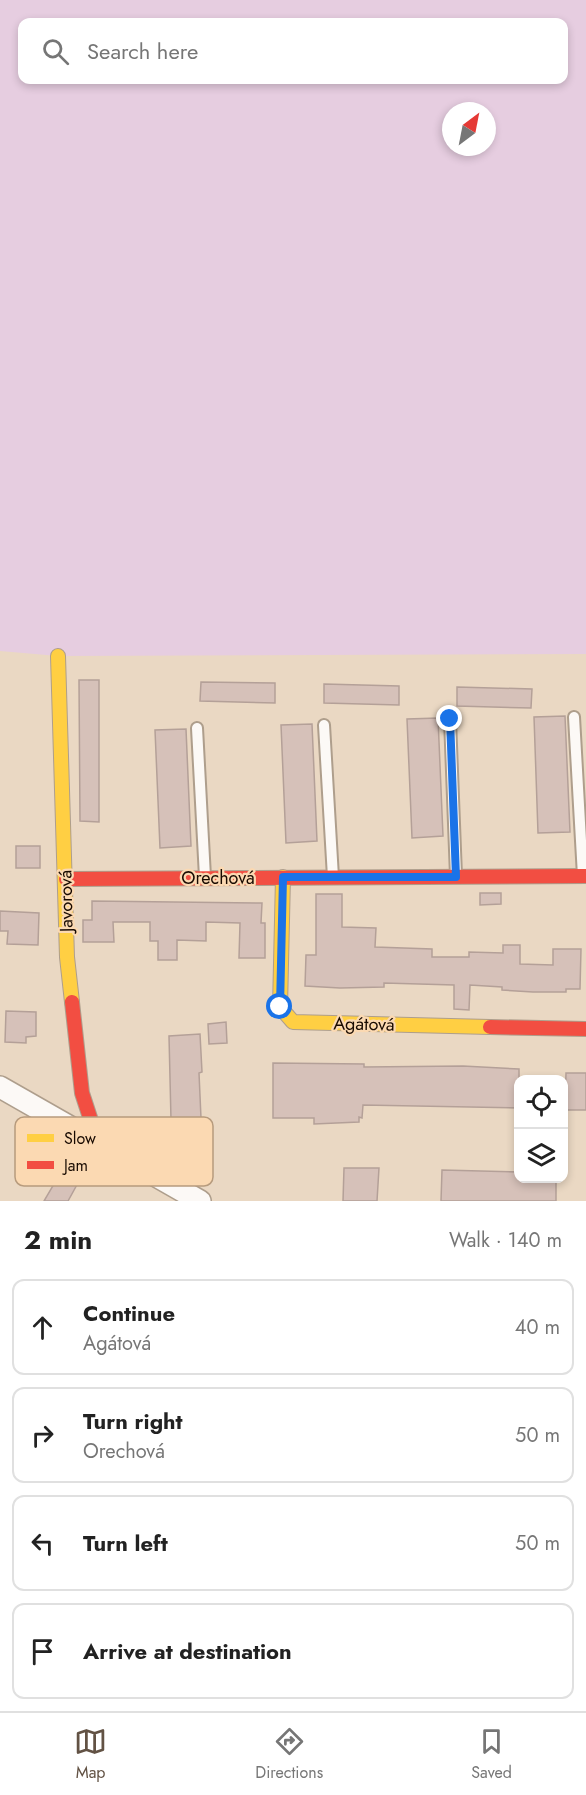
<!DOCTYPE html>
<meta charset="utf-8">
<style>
body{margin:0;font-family:Jost,sans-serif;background:#f2f2f2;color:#222}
.controls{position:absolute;right:18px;bottom:18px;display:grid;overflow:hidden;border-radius:12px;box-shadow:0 3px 9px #0003}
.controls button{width:54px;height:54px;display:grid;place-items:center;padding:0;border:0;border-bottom:2px solid #e0e0e0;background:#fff;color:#222;font:30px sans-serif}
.compass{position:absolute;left:442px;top:102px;width:54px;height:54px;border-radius:50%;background:#fff;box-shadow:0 3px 9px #0003;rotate:32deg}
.stop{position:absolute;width:18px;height:18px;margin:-14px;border:4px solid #1a73e8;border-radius:50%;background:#fff}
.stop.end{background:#1a73e8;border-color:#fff;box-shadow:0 2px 6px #0008}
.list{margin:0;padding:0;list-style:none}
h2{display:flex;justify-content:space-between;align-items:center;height:78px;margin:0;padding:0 24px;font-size:26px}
h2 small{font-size:20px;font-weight:400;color:#767676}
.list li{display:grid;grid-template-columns:39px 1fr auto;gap:18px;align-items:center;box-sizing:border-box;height:96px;margin:0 12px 12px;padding:0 12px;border:2px solid #e0e0e0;border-radius:12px}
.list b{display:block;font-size:22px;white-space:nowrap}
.list p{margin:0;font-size:20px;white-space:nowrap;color:#767676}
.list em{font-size:20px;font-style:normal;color:#767676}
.icon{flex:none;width:33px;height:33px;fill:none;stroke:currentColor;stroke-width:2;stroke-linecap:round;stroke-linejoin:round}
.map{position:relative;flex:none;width:586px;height:1201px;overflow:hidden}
.search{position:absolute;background:#fff;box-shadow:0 3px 9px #0003;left:18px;right:18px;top:18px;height:66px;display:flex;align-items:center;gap:15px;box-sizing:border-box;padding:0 21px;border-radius:12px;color:#767676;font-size:22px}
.sheet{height:510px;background:#fff}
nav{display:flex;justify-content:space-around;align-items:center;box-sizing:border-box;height:84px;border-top:2px solid #e0e0e0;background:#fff;font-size:16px;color:#767676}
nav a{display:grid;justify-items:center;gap:3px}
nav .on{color:#625244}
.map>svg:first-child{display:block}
</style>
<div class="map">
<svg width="586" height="1201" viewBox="0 0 586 1201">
<rect width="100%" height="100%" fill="#ead8c3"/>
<path fill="#e6cde0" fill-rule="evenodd" d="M 0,0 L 586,0 L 586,654 L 58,656 L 0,651 ZM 22,22 L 564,22 L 564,80 L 22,80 ZM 451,111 L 487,111 L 487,147 L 451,147 Z"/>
<g fill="#d6c1b9" stroke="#b4a098" stroke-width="1.5">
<path d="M 79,680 L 99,680 L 99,822 L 80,821 Z"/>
<path d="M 201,682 L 275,683 L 275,703 L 200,701 Z"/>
<path d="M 324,684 L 399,686 L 399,705 L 324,703 Z"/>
<path d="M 457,687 L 532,689 L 531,708 L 457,706 Z"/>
<path d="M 565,716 L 570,832 L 538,833 L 534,717 Z"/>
<path d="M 438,718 L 443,836 L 412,838 L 407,719 Z"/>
<path d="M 312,724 L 317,841 L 286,843 L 281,725 Z"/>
<path d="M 186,729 L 191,846 L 160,848 L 155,730 Z"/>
<rect x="16" y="846" width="24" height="22"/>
<path d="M 480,893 L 501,893 L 501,904 L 480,905 Z"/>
<path d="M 316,894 L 342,894 L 342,927 L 376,928 L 375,947 L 432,949 L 432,957 L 469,957 L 469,952 L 503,953 L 503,945 L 520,945 L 520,964 L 553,965 L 553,949 L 581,949 L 580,989 L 566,989 L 566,992 L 533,992 L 502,990 L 502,987 L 470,985 L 469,1010 L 454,1009 L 454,985 L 384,983 L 384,987 L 340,988 L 305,986 L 306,955 L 316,955 Z"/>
<path d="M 92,901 L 262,903 L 261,923 L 265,923 L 265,958 L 239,958 L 240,923 L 206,922 L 206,941 L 177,940 L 177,960 L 158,960 L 158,941 L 150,941 L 150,922 L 113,922 L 114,942 L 83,942 L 83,920 L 92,920 Z"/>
<path d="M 0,911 L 39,913 L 38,945 L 7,944 L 8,931 L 0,931 Z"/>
<path d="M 6,1011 L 36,1012 L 36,1036 L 26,1037 L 26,1043 L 5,1042 Z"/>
<path d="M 226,1022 L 227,1043 L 209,1044 L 208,1024 Z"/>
<path d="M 200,1034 L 202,1072 L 199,1073 L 201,1118 L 171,1120 L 169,1036 Z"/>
<path d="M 273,1063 L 364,1064 L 364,1067 L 463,1066 L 519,1069 L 519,1108 L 363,1105 L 362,1118 L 359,1117 L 359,1122 L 314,1124 L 314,1118 L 273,1118 Z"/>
<path d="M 566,1073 L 586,1073 L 586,1110 L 565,1110 Z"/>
<path d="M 344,1168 L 379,1168 L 377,1201 L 343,1201 Z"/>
<path d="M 442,1170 L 519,1172 L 519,1179 L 556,1179 L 556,1201 L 441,1201 Z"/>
<path d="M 61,1172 L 68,1176 L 84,1172 L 68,1201 L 44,1201 Z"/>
</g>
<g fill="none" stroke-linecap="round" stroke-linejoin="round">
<defs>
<g id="lane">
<path d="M 574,717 L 583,876"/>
<path d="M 450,719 L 456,876"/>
<path d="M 324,725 L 333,877"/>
<path d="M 197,728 L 205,877"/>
</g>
<path id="street" d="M 0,1087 L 200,1201"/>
<g id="slow">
<path d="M 58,656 L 67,957 L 72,1002"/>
<path d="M 283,877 L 280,1007 L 293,1022 L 490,1027"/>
</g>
<g id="jam">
<path d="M 66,879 L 586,876"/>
<path d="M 72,1002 L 82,1093 L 98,1142"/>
<path d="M 490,1027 L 586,1029"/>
</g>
</defs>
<use href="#lane" stroke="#ae9e8c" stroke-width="14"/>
<use href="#street" stroke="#ae9e8c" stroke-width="24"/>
<use href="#slow" stroke="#ae9e8c" stroke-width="16"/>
<use href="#jam" stroke="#ae9e8c" stroke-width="16"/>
<use href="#lane" stroke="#fcf9f6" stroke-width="10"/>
<use href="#street" stroke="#fcf9f6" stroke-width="21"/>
<use href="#slow" stroke="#ffcf43" stroke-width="14"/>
<use href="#jam" stroke="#f24e42" stroke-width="14"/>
</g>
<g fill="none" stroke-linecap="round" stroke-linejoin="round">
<path stroke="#1a73e8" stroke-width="8" d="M 280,1007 L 283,877 L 456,877 L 450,719"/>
</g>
<g text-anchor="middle" stroke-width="4.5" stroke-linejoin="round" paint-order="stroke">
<g font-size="18" fill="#180a00" stroke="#fbd9b2">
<text x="218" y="884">Orechová</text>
<text transform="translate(66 901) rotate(-91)" y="6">Javorová</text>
<text transform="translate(364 1024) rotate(1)" y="6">Agátová</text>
</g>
</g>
<rect x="15" y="1117" width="198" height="69" rx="9" fill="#fbd9b2" stroke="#b79b7d" stroke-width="1.5"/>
<rect x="27" y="1134" width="27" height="8" fill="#ffcf43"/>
<rect x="27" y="1161" width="27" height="8" fill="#f24e42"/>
<g font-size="16" fill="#180a00">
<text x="64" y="1144">Slow</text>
<text x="64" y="1171">Jam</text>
</g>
</svg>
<div class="controls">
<button><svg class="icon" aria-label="locate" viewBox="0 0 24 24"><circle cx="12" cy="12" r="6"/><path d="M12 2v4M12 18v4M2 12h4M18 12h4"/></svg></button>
<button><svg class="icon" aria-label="layers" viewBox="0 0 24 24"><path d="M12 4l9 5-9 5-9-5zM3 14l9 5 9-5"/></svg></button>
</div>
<svg class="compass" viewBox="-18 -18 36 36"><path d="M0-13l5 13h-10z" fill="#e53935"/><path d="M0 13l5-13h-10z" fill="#767676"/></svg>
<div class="stop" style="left:280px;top:1007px"></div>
<div class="stop end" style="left:450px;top:719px"></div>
<div class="search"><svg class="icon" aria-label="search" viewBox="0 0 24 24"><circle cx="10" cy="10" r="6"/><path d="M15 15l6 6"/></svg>Search here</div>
</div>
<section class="sheet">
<h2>2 min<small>Walk · 140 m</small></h2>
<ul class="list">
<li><svg class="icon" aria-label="ahead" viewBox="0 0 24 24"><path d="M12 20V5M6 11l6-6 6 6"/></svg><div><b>Continue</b><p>Agátová</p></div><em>40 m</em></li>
<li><svg class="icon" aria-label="right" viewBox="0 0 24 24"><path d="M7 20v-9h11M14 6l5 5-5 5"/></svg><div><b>Turn right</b><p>Orechová</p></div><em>50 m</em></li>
<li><svg class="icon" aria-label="left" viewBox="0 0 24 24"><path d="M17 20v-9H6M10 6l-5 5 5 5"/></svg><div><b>Turn left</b></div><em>50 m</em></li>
<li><svg class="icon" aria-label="arrive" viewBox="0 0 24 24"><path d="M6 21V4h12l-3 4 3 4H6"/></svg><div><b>Arrive at destination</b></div></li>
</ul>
</section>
<nav>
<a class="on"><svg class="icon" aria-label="map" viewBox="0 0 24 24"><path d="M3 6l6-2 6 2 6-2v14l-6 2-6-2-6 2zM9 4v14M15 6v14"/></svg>Map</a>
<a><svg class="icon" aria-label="directions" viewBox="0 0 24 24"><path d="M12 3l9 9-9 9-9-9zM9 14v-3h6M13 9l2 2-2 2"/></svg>Directions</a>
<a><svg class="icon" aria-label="saved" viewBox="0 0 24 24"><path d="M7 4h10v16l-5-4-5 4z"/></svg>Saved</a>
</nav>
